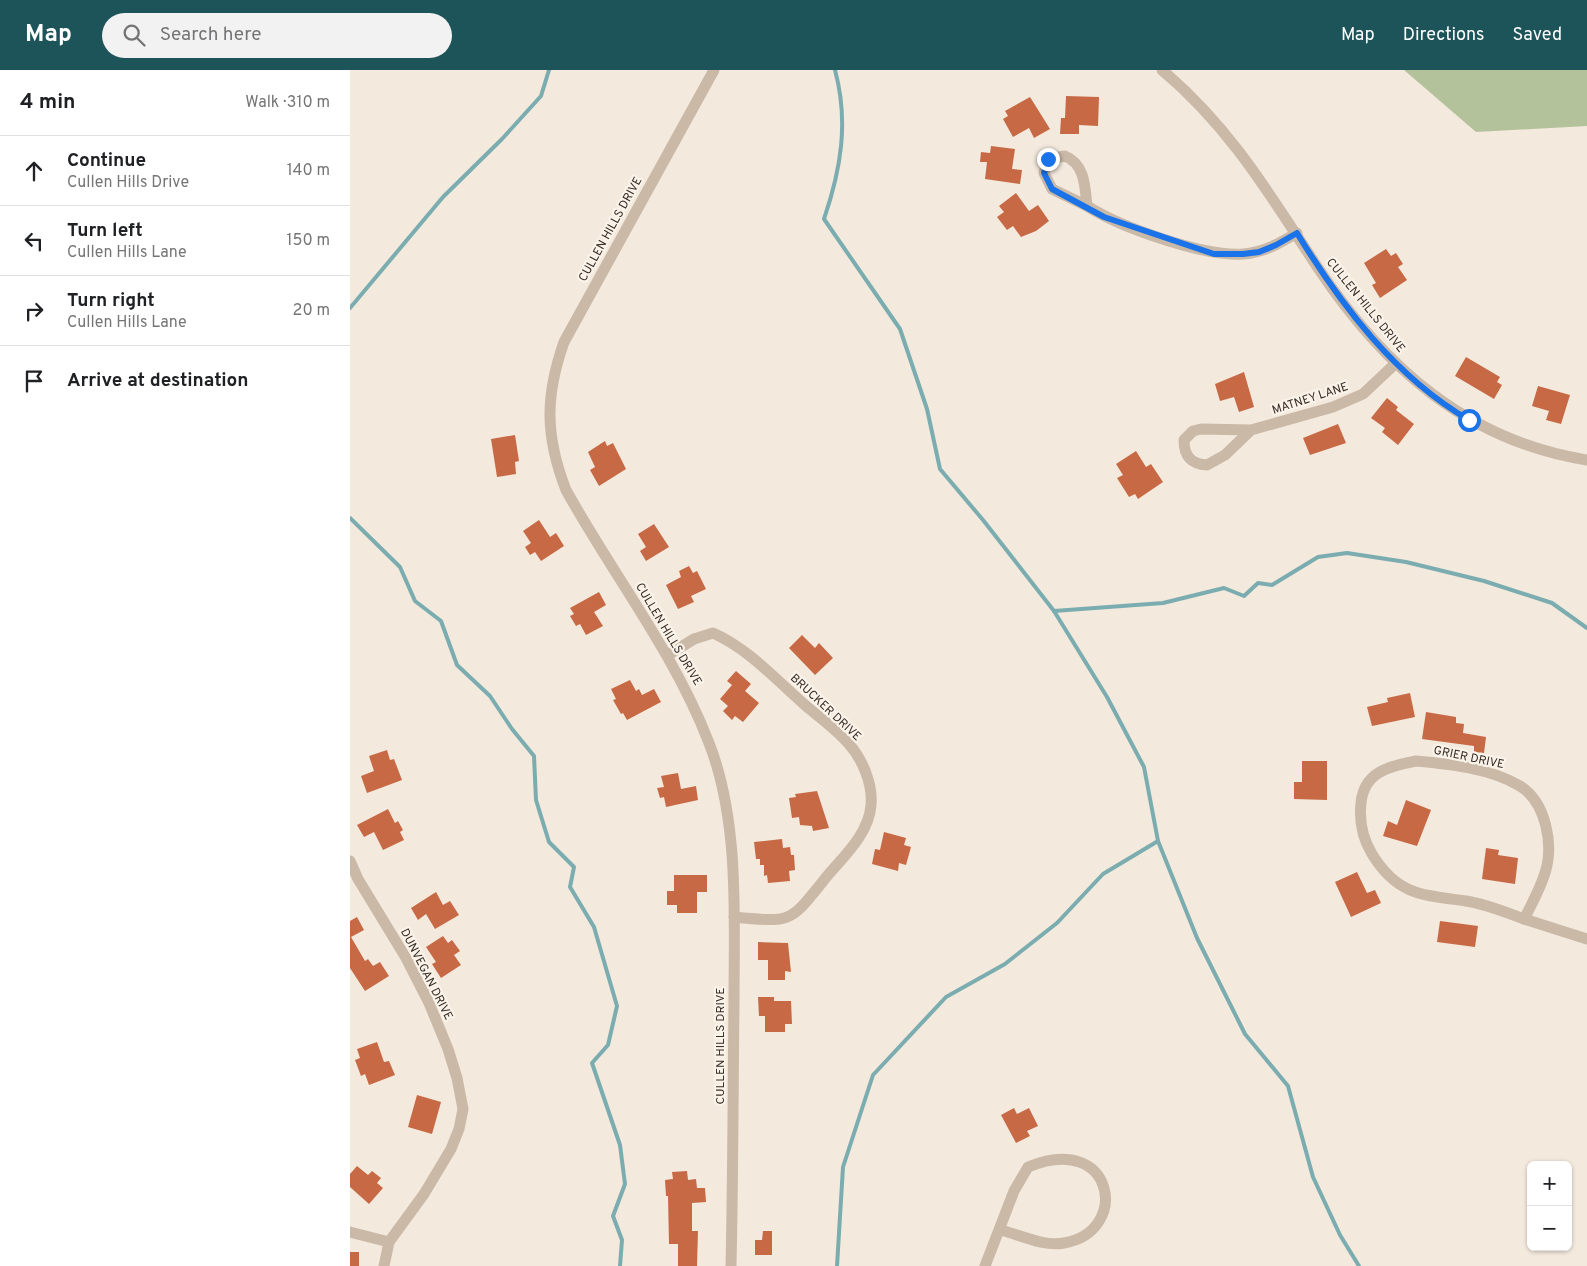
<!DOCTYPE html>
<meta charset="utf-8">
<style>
body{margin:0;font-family:Overpass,sans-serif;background:#f2f2f2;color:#202124}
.controls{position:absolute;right:15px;bottom:15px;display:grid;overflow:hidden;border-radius:8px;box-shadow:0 1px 4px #0004}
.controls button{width:45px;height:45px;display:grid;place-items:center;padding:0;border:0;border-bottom:1px solid #e0e0e0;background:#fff;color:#202124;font:25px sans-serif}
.stop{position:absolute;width:15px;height:15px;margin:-11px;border:4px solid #1a73e8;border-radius:50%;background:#fff}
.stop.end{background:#1a73e8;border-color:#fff;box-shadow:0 1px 5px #0008}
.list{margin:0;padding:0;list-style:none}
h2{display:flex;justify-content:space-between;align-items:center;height:65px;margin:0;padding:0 20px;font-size:21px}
h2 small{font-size:16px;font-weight:400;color:#757577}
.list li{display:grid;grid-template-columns:32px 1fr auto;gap:15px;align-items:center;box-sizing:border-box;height:70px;padding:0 20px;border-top:1px solid #e0e0e0}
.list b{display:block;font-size:19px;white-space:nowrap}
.list p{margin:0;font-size:16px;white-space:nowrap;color:#757577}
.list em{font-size:16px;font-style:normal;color:#757577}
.icon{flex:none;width:28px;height:28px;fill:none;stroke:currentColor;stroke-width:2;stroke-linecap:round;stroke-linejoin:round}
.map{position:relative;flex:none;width:1237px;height:1196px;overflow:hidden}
header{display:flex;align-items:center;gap:30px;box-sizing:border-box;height:70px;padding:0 25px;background:#1d545a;color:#fff}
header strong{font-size:24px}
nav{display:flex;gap:28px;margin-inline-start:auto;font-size:18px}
.search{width:350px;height:45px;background:#f2f2f2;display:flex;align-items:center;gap:12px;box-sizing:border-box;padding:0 18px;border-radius:28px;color:#757577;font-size:19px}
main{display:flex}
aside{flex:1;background:#fff}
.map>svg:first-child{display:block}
</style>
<header>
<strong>Map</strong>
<div class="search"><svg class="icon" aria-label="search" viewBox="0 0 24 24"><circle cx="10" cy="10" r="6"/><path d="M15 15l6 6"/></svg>Search here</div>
<nav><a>Map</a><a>Directions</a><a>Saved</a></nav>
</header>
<main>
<aside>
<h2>4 min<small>Walk · 310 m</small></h2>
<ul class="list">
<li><svg class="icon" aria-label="ahead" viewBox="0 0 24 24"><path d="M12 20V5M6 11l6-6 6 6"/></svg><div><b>Continue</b><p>Cullen Hills Drive</p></div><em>140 m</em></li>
<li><svg class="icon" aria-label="left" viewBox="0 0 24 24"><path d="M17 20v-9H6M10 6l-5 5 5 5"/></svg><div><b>Turn left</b><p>Cullen Hills Lane</p></div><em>150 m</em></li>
<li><svg class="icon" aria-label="right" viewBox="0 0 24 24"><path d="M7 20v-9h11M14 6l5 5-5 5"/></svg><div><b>Turn right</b><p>Cullen Hills Lane</p></div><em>20 m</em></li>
<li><svg class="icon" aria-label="arrive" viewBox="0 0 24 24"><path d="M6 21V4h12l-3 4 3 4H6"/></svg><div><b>Arrive at destination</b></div></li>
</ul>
</aside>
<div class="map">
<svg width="1237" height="1196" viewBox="0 0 1237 1196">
<rect width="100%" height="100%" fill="#f3e9dd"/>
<path fill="#b4c29c" d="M 1054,0 L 1237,0 L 1237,56 L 1126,62 Z"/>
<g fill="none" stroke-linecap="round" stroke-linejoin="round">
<g stroke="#7badb0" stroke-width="4">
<path d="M 485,0 C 499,52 491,99 474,149 L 550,259 L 577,339 L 590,399 L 633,450 L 704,541 L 757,627 L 794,697 L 808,771 L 847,868 L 895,964 L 938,1016 L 963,1107 L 990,1165 L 1009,1196"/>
<path d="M 0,238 L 93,127 L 152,69 L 191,26 L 199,0"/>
<path d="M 0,448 L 50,497 L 65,531 L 91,551 L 107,595 L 140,626 L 162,659 L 184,686 L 186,730 L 199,772 L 224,797 L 220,817 L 244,857 L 267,936 L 258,975 L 242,993 L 270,1075 L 275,1114 L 263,1146 L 272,1170 L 270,1196"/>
<path d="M 704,541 L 813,533 L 874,518 L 894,526 L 908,513 L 922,515 L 968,487 L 997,483 L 1056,492 L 1134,511 L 1202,533 L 1237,558"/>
<path d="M 487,1196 L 493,1097 L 523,1005 L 596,927 L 655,894 L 707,853 L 753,804 L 808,771"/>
</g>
</g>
<g fill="#c86945">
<path d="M 716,26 L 749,27 L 748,56 L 729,55 L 729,64 L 710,64 L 711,48 L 715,48 Z"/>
<path d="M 680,27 L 700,59 L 684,68 L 679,58 L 663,67 L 653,49 L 658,46 L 655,41 Z"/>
<path d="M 641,76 L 665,79 L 662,99 L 672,100 L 670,114 L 635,109 L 637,92 L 630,92 L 631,82 L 640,83 Z"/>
<path d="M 666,123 L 679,141 L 688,135 L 699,151 L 686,161 L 671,167 L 663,156 L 657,160 L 647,147 L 654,142 L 649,136 Z"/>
<path d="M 1036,179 L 1041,186 L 1046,183 L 1053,194 L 1048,197 L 1057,210 L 1030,228 L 1022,215 L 1026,213 L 1014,193 Z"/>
<path d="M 1116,287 L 1150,307 L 1147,312 L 1152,315 L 1144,329 L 1105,306 Z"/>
<path d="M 894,302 L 904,337 L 889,342 L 884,327 L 870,331 L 865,314 Z"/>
<path d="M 1188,316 L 1220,325 L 1211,354 L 1196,350 L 1199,341 L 1182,336 Z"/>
<path d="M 1037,328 L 1048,337 L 1046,340 L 1064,354 L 1048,375 L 1032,362 L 1035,358 L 1021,348 Z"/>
<path d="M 988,354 L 996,373 L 960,385 L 953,368 Z"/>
<path d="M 165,365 L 169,391 L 165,392 L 166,404 L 147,407 L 141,369 Z"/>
<path d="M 255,371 L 257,376 L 263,373 L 276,399 L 249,416 L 240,400 L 245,397 L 238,382 Z"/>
<path d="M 786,381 L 796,397 L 801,394 L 813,412 L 788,429 L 785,424 L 779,427 L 767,408 L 773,405 L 766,394 Z"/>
<path d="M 189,450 L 200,467 L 206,463 L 214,476 L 191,491 L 185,482 L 180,485 L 175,477 L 181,473 L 173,461 Z"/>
<path d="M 304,454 L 319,477 L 296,491 L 290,481 L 296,477 L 288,464 Z"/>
<path d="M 339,496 L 343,503 L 347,501 L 356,519 L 341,526 L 344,532 L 328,539 L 316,515 L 331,507 L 329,501 Z"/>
<path d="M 249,522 L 256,535 L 244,542 L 253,556 L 236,565 L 230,554 L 226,556 L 220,546 L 224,544 L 220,538 Z"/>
<path d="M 452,565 L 465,578 L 469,573 L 483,588 L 465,605 L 439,578 Z"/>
<path d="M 386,601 L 401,614 L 395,621 L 409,633 L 393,652 L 385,646 L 382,650 L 373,641 L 378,636 L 370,629 L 382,615 L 377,611 Z"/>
<path d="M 280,610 L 286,621 L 289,619 L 292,625 L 304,619 L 311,632 L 277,650 L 273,643 L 271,644 L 263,630 L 266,629 L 261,619 Z"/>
<path d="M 1060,623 L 1065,647 L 1022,656 L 1017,637 L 1038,632 L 1037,628 Z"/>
<path d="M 1076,642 L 1106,647 L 1106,653 L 1114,654 L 1113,663 L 1136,667 L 1134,683 L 1124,682 L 1124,676 L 1072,669 Z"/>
<path d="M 37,680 L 40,690 L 44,689 L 52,710 L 17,723 L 11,706 L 24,701 L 19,686 Z"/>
<path d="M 952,691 L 977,691 L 977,730 L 944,729 L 944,712 L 952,712 Z"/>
<path d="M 328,703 L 331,719 L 346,716 L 348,730 L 316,737 L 314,727 L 310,728 L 307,718 L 314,717 L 311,706 Z"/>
<path d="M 467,721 L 479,758 L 463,761 L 462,756 L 450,755 L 449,747 L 442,748 L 439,728 L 446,727 L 445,724 Z"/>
<path d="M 1056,730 L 1081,740 L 1067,776 L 1033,766 L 1038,751 L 1047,755 Z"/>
<path d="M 38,739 L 45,753 L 48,751 L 53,760 L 50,762 L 54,770 L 33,780 L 24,762 L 14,767 L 7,755 Z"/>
<path d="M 534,762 L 556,768 L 554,775 L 561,777 L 556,795 L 549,793 L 548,801 L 522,794 L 525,779 L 530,780 Z"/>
<path d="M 432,769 L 433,778 L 440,777 L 441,785 L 444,785 L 445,800 L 439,801 L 440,811 L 418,813 L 417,805 L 414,806 L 414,795 L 410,795 L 410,789 L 406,789 L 404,772 Z"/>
<path d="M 1136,778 L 1149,780 L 1148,785 L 1168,788 L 1165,814 L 1132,809 Z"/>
<path d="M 1007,802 L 1017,823 L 1025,820 L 1031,833 L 1001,847 L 985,812 Z"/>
<path d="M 324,805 L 357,805 L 357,822 L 347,822 L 347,843 L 327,843 L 327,835 L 317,835 L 317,821 L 324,821 Z"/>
<path d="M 86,822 L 93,835 L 100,831 L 109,845 L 85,859 L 76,844 L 68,850 L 61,838 Z"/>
<path d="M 7,847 L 14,860 L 1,867 L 15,891 L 18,889 L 23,896 L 30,892 L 39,906 L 15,921 L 0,898 L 0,851 Z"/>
<path d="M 1090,851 L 1128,856 L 1125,877 L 1087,872 Z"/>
<path d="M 93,866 L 98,873 L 102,870 L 110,881 L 104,885 L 111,895 L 91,908 L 82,894 L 86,892 L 76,877 Z"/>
<path d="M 408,872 L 438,873 L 441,902 L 435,901 L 435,910 L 418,910 L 418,890 L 408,890 Z"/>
<path d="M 408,927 L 424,927 L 424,931 L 441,931 L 442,954 L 435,954 L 435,962 L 415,962 L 415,946 L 409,946 Z"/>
<path d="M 27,972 L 34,992 L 39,991 L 45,1005 L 19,1015 L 15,1004 L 11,1006 L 5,990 L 10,988 L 7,979 Z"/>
<path d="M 67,1025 L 91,1032 L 82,1064 L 58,1057 Z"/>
<path d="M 664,1038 L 667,1044 L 679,1038 L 688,1056 L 677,1061 L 680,1066 L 666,1073 L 651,1045 Z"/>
<path d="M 7,1096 L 18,1105 L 22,1101 L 31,1108 L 27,1113 L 33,1118 L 19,1134 L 0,1117 L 0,1104 Z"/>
<path d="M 337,1101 L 338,1110 L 346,1109 L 347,1118 L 355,1118 L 356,1132 L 342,1133 L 342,1161 L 348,1161 L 347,1196 L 328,1196 L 328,1174 L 319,1174 L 318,1126 L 316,1126 L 315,1110 L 323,1109 L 322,1102 Z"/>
<path d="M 413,1161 L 422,1161 L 422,1185 L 405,1185 L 405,1170 L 412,1170 Z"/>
<rect x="0" y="1182" width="9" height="14"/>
</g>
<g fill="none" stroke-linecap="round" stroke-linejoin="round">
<g stroke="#cbb9a8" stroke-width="11">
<path d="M 364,0 L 214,272 C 195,326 195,366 216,420 C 263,505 324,582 359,673 C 390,752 384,850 384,933 C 383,1021 383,1108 381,1196"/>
<path d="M 812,0 C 880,57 920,125 968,198 C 1034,297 1117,371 1237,390"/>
<path d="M 737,136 L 702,119 L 694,103 L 698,89 L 715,86 C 735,94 735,117 737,136 C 770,157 854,187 893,184 C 913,183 930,173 947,163"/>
<path d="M 901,360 L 875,385 L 857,395 C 841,394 834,386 834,370 L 843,361 L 851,359 L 901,360 L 983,337 L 1013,324 L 1046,293"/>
<path d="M 318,585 L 344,569 L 363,563 C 399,579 426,610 455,635 C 469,647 486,659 498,673 C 512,688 523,714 521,735 C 519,763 495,785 478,805 C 440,852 445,853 384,847"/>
<path d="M 1066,691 C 1099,694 1140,698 1170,716 C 1196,732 1204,775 1195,803 C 1190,819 1182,834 1174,849 C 1155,842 1136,834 1116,831 C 1072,825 1047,825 1022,784 C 1013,769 1009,751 1011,733 C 1014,702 1039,696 1066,691 Z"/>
<path d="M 0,791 L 8,809 L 56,888 L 79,933 L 98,979 L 107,1008 L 113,1039 L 109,1059 L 101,1079 L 74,1124 L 39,1172 L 34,1196"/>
<path d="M 1174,849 L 1237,869"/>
<path d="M 0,1162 L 39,1172"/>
<path d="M 635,1196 L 664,1121 L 678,1097 C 765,1061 781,1162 714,1173 C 694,1177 670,1165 651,1160"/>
</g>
</g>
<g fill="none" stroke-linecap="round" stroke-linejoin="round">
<path stroke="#1a73e8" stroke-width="6" d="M 698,89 L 694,103 L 702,119 L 754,147 L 864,184 L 893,184 L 909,182 L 926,175 L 947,163 C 991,235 1045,307 1119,350"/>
</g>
<g text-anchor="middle" stroke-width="4.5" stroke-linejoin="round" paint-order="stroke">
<g font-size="12" fill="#382e28" stroke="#faf3e9">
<text transform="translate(260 159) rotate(-61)" y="4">CULLEN HILLS DRIVE</text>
<text transform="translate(1016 235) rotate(51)" y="4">CULLEN HILLS DRIVE</text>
<text transform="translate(960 328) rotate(-18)" y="4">MATNEY LANE</text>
<text transform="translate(319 564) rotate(59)" y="4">CULLEN HILLS DRIVE</text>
<text transform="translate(476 637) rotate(43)" y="4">BRUCKER DRIVE</text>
<text transform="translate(1119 687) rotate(12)" y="4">GRIER DRIVE</text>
<text transform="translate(77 904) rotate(63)" y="4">DUNVEGAN DRIVE</text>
<text transform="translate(370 976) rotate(-90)" y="4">CULLEN HILLS DRIVE</text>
</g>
</g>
</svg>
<div class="controls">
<button>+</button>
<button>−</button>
</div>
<div class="stop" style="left:1119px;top:350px"></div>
<div class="stop end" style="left:698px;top:89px"></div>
</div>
</main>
